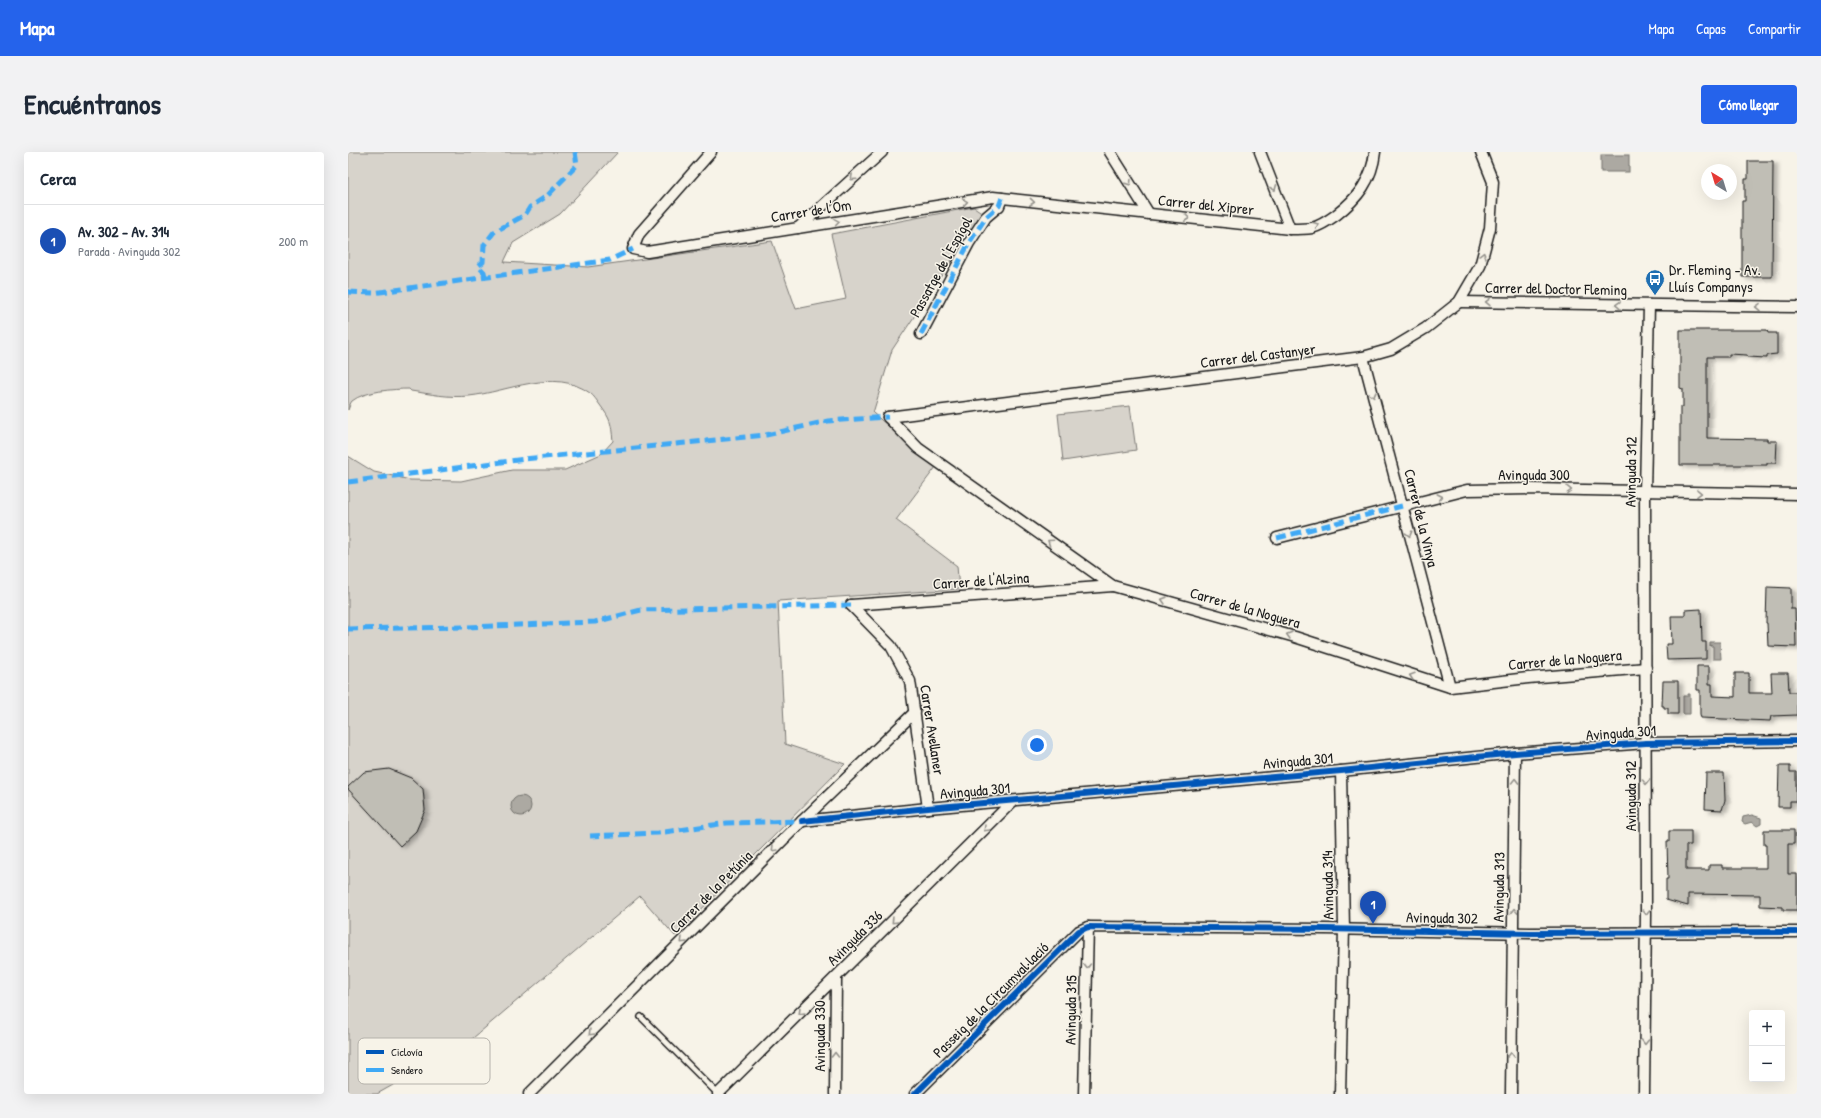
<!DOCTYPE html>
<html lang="es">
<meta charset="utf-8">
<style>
body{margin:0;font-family:"Patrick Hand",sans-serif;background:#f2f2f3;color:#1f2937}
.controls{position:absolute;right:12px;bottom:12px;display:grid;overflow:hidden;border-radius:4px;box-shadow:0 4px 16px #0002}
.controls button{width:36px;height:36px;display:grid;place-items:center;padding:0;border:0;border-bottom:1px solid #e0e1e3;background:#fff;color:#1f2937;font:20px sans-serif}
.compass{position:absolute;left:1353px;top:12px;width:36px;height:36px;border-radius:50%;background:#fff;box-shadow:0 4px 16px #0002;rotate:322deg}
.you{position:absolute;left:689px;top:593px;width:14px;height:14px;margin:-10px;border:3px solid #fff;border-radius:50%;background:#1a73e8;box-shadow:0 0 0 6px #1a73e833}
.badge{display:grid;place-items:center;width:26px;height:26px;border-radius:50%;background:#2563eb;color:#fff;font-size:13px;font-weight:700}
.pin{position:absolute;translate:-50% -33px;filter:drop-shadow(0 1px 2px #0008)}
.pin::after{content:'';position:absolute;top:21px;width:14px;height:12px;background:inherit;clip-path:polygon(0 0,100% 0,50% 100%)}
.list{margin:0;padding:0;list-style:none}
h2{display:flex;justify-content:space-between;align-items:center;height:52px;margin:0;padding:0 16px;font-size:17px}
h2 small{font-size:13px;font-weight:400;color:#747a83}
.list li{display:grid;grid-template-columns:26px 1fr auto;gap:12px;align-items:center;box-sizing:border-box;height:72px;padding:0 16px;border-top:1px solid #e0e1e3}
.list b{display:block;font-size:15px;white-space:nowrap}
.list p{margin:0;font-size:13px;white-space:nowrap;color:#747a83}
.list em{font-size:13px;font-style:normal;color:#747a83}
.map{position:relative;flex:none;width:1449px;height:942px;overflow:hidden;border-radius:4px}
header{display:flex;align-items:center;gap:24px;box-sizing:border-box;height:56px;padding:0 20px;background:#2563eb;color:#fff}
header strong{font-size:19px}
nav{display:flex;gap:22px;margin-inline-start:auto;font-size:14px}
.intro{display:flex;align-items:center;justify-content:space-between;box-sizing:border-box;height:96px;padding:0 24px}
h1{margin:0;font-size:28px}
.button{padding:10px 18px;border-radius:4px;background:#2563eb;color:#fff;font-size:14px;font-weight:700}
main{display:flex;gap:24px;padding:0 24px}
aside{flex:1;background:#fff;border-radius:4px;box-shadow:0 4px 16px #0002}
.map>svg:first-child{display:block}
</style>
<header>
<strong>Mapa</strong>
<nav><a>Mapa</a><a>Capas</a><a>Compartir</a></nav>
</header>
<div class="intro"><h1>Encuéntranos</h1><a class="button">Cómo llegar</a></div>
<main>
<aside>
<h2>Cerca<small></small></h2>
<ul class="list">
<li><span class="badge" style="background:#1a4fb4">1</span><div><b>Av. 302 - Av. 314</b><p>Parada · Avinguda 302</p></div><em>200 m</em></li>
</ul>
</aside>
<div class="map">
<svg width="1449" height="942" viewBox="0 0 1449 942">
<defs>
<filter id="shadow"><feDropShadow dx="4.5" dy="2.5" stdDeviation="2" flood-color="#0004"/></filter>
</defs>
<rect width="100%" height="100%" fill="#f7f3e8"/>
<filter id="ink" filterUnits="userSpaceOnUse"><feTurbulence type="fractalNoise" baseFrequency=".025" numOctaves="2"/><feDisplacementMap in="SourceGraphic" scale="8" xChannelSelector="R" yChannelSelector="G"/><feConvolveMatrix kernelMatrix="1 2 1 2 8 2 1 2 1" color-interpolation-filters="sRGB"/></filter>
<g filter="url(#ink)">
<g fill="#d7d3cb" stroke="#7a7874">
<path d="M 0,0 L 270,0 L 212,62 L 165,91 L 156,110 L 240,115 L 424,89 L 448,157 L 498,147 L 483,82 L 626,55 L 635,61 L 544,198 L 525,261 L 588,315 L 548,368 L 609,414 L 611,437 L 430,449 L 437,592 L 497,612 L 327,784 L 292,744 L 118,892 L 29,942 L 0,942 L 0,304 L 26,320 L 45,324 L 62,328 L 113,329 L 164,318 L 217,318 L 253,302 L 265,289 C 263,270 263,268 252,253 C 249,249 246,244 242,241 C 206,215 160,240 121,244 C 101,246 82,242 63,239 L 61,237 C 46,237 16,239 4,249 C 2,251 1,256 0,258 Z"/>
<path d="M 782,254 L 788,298 L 715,309 L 710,262 Z"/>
</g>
<g fill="#aca9a2" stroke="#72716c">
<rect x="1253" y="3" width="28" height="17"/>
<path d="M 1362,490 L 1372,490 L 1373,507 L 1365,507 L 1365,494 L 1362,494 Z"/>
<path d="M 1340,542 L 1342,542 L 1342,562 L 1335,562 L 1335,544 L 1340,544 Z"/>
<circle cx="173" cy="654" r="10"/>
<path d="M 1404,663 L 1413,666 L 1413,672 L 1409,674 L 1404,670 L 1397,672 L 1394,670 L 1395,665 Z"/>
</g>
<g fill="#c0beb5" stroke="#1c1c1c" filter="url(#shadow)">
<path d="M 1400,9 L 1425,9 L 1424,125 L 1394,125 L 1394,49 L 1397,49 L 1397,27 L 1400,27 Z"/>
<path d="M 1332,178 L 1419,178 L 1420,181 L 1429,181 L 1429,202 L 1419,203 L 1419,206 L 1400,205 L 1399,203 L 1381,202 L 1381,205 L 1359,205 L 1359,286 L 1419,287 L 1419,289 L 1429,289 L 1428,311 L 1419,311 L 1419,313 L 1332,313 L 1332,255 L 1335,255 L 1335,237 L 1332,236 Z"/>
<path d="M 1419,435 L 1443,436 L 1443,457 L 1447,457 L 1448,495 L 1420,494 L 1419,471 L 1418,471 Z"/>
<path d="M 1353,457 L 1354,490 L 1358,490 L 1358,507 L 1319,508 L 1318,492 L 1324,492 L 1323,464 L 1337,464 L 1337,458 Z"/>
<path d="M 1349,514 L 1361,514 L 1361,532 L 1364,532 L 1364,544 L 1387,545 L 1387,521 L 1401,521 L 1401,541 L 1424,541 L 1423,521 L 1440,521 L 1441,540 L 1449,540 L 1449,563 L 1423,564 L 1422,569 L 1353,566 L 1352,562 L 1352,538 L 1349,538 Z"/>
<path d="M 1315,529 L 1330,529 L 1330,562 L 1320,562 L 1320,556 L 1316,556 L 1316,554 L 1314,554 Z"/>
<path d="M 1431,614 L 1442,614 L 1442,620 L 1448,620 L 1448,649 L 1442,649 L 1442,655 L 1430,655 Z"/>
<path d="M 41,617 L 63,626 L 75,637 L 77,658 L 68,679 L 52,694 L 0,637 L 0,635 L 16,620 Z"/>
<path d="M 1358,621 L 1376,621 L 1377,648 L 1374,658 L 1357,657 Z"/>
<path d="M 1416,678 L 1446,678 L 1446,692 L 1440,692 L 1440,722 L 1449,722 L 1449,758 L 1435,758 L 1435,755 L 1412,754 L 1412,743 L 1340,742 L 1340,754 L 1318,748 L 1318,727 L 1320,727 L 1319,690 L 1321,690 L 1321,679 L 1343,679 L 1343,693 L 1338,693 L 1338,718 L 1361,718 L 1361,713 L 1374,713 L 1374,716 L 1418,716 L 1418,693 L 1416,693 Z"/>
</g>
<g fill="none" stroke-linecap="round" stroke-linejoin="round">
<defs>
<path id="lane" d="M 293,865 L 370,942"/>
<g id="street">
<path d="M 363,0 L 291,82 L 285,97 L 299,100 L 645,45 L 942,77 C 949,77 957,77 964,76 C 972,74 981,68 988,63 C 1010,46 1024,28 1027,0"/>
<path d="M 762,0 L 801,62"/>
<path d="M 912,0 L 942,77"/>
<path d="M 450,76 L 534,0"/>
<path d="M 1111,150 L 1449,155"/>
<path d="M 573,182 L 621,91 L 638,65 L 651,54 L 654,46"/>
<path d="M 1015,205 L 1102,535"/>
<path d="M 540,265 L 570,296 L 765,434 L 947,485 L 1102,535 L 1180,526 L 1298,516"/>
<path d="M 540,265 L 1015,205 L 1043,197 L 1078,176 L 1111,150 L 1132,114 L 1142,76 L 1145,30 L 1133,0"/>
<path d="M 929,386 L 1119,338 L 1184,337 L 1449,342"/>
<path d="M 503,453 L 765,434"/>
<path d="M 503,453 L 543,494 L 562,529 L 580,656"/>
<path d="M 454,669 L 580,656 L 993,619 L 1167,601 L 1298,591 L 1449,589"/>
<path d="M 181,942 L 454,669 L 567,560"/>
<path d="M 370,942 L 665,649"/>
<path d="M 487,942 L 488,826"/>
<path d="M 567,942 L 731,779 L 740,775 L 977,777 L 1182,781 L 1449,780"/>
<path d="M 736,942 L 740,775"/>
<path d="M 992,942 L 996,777 L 993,619"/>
<path d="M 1163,942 L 1167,601"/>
<path d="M 1296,942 L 1298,762 L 1297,340 L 1301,153"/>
</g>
</defs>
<use href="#lane" stroke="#1c1c1c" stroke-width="8"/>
<use href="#street" stroke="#1c1c1c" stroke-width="13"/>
<use href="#lane" stroke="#f7f3e8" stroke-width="5"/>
<use href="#street" stroke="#f7f3e8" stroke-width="10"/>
<g stroke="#3fa9f5" stroke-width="5" stroke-dasharray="10 5" stroke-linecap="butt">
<path d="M 137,125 L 136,120 L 130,114 L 135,110 L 136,93 L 146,80 L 177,63 L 182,55 L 199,44 L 229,13 L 227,0"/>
<path d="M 0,140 L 25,141 L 262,108 L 285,97"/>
<path d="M 573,182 L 621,91 L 638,65 L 651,54 L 654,46"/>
<path d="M 0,330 L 177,307 L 418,283 L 480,269 L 540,265"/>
<path d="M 929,386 L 1054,354"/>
<path d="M 0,477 L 120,475 L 247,470 L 293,458 L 503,453"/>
<path d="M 242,684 L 310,681 L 379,671 L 454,669"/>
</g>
<defs>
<g id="cycleway">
<path d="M 454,669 L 580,656 L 993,619 L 1167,601 L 1298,591 L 1449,589"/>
<path d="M 567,942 L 731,779 L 740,775 L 977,777 L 1182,781 L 1449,780"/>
</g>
</defs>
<use href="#cycleway" stroke="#f7f3e8" stroke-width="8"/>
<use href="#cycleway" stroke="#0057b8" stroke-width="6"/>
</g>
<defs><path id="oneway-chevron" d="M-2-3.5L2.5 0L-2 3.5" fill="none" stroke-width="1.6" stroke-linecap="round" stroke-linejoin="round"/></defs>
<g stroke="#94928c">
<use href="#oneway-chevron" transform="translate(505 26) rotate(138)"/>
<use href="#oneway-chevron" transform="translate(781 31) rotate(58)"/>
<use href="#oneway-chevron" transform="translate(926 36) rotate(68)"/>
<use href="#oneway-chevron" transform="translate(617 50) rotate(-9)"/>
<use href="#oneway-chevron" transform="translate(684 50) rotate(6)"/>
<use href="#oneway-chevron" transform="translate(839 66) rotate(6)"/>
<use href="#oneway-chevron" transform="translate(489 70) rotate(-9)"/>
<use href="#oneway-chevron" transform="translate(968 73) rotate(-22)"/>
<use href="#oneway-chevron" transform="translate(1135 103) rotate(-75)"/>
<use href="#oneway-chevron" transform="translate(1140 150) rotate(-179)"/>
<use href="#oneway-chevron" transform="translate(1270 153) rotate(-179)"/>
<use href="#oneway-chevron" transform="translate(1410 155) rotate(-179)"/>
<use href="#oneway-chevron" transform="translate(1025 243) rotate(75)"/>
<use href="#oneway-chevron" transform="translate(1221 338) rotate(1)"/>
<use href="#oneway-chevron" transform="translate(1351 341) rotate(1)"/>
<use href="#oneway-chevron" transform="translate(1092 345) rotate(-14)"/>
<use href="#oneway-chevron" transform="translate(1061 382) rotate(75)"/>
<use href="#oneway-chevron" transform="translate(702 390) rotate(-145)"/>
<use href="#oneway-chevron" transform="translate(816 448) rotate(-164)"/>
<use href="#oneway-chevron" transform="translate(941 483) rotate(-164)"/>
<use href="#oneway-chevron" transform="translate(1064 524) rotate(-162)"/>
<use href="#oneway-chevron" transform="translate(1167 629) rotate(-89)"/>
<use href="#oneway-chevron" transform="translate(1298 630) rotate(90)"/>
<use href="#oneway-chevron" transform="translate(638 677) rotate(135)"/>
<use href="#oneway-chevron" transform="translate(426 697) rotate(135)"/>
<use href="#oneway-chevron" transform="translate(1166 759) rotate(-88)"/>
<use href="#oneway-chevron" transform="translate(1298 760) rotate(90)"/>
<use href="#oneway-chevron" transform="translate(546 769) rotate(135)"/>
<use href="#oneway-chevron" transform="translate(335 789) rotate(135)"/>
<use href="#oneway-chevron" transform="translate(739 814) rotate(91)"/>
<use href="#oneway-chevron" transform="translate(453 860) rotate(136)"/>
<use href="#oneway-chevron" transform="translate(243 881) rotate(135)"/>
<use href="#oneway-chevron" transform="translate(1297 890) rotate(91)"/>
<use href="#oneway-chevron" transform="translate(487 903) rotate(-90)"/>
<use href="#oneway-chevron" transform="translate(1163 903) rotate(-89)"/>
</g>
</g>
<defs>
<symbol id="bus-pin" viewBox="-11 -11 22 30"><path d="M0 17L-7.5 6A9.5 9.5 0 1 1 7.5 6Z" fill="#1f6fb2" stroke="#f7f3e8"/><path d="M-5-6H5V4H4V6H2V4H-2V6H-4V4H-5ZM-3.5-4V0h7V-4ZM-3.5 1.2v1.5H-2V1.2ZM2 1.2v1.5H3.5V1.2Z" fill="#fff"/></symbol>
</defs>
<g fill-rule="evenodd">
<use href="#bus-pin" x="1296" y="116" width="22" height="30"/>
</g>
<g text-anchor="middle" stroke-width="3" stroke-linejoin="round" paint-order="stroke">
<g font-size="15" fill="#1c1c1c" stroke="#f7f3e8">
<text transform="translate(858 53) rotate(6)" y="5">Carrer del Xiprer</text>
<text transform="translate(463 59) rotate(-9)" y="5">Carrer de l'Om</text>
<text transform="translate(593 115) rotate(-61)" y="5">Passatge de l'Espígol</text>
<text transform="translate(1208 137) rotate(1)" y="5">Carrer del Doctor Fleming</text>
<text transform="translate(910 204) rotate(-7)" y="5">Carrer del Castanyer</text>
<text transform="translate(1283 320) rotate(-89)" y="5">Avinguda 312</text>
<text x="1186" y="328">Avinguda 300</text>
<text transform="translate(1073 366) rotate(76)" y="5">Carrer de la Vinya</text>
<text transform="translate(633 429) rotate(-4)" y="5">Carrer de l'Alzina</text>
<text transform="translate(897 456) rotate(16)" y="5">Carrer de la Noguera</text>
<text transform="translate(1217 508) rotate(-5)" y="5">Carrer de la Noguera</text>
<text transform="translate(584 578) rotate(81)" y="5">Carrer Avellaner</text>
<text transform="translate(1273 581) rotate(-4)" y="5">Avinguda 301</text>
<text transform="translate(950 609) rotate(-5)" y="5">Avinguda 301</text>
<text transform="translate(627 639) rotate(-5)" y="5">Avinguda 301</text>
<text transform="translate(1283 644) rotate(-90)" y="5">Avinguda 312</text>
<text transform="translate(980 733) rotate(-91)" y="5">Avinguda 314</text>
<text transform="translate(1151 735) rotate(-89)" y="5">Avinguda 313</text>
<text transform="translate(363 740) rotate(-45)" y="5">Carrer de la Petúnia</text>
<text transform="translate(1094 766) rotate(1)" y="5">Avinguda 302</text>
<text transform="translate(507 786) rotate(-45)" y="5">Avinguda 336</text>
<text transform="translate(643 848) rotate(-45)" y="5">Passeig de la Circumval·lació</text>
<text transform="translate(723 858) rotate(-89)" y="5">Avinguda 315</text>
<text transform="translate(472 884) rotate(-90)" y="5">Avinguda 330</text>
</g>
<g font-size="15" fill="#1c1c1c" stroke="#f7f3e8" text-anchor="start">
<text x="1321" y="123">Dr. Fleming - Av.<tspan x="1321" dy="17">Lluís Companys</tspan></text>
</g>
</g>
<rect x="10" y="886" width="132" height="46" rx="6" fill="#f7f3e8" stroke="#b5b2ab" stroke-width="1"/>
<rect x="18" y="898" width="18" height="4" fill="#0057b8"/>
<rect x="18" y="916" width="18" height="4" fill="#3fa9f5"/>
<g font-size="11" fill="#1c1c1c">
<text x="43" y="904">Ciclovía</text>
<text x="43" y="922">Sendero</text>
</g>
</svg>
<div class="controls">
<button>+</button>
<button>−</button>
</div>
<svg class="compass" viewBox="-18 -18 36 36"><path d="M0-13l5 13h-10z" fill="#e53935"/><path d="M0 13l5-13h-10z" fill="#747a83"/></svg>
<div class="you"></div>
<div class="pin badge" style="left:1025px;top:772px;background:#1a4fb4">1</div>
</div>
</main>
